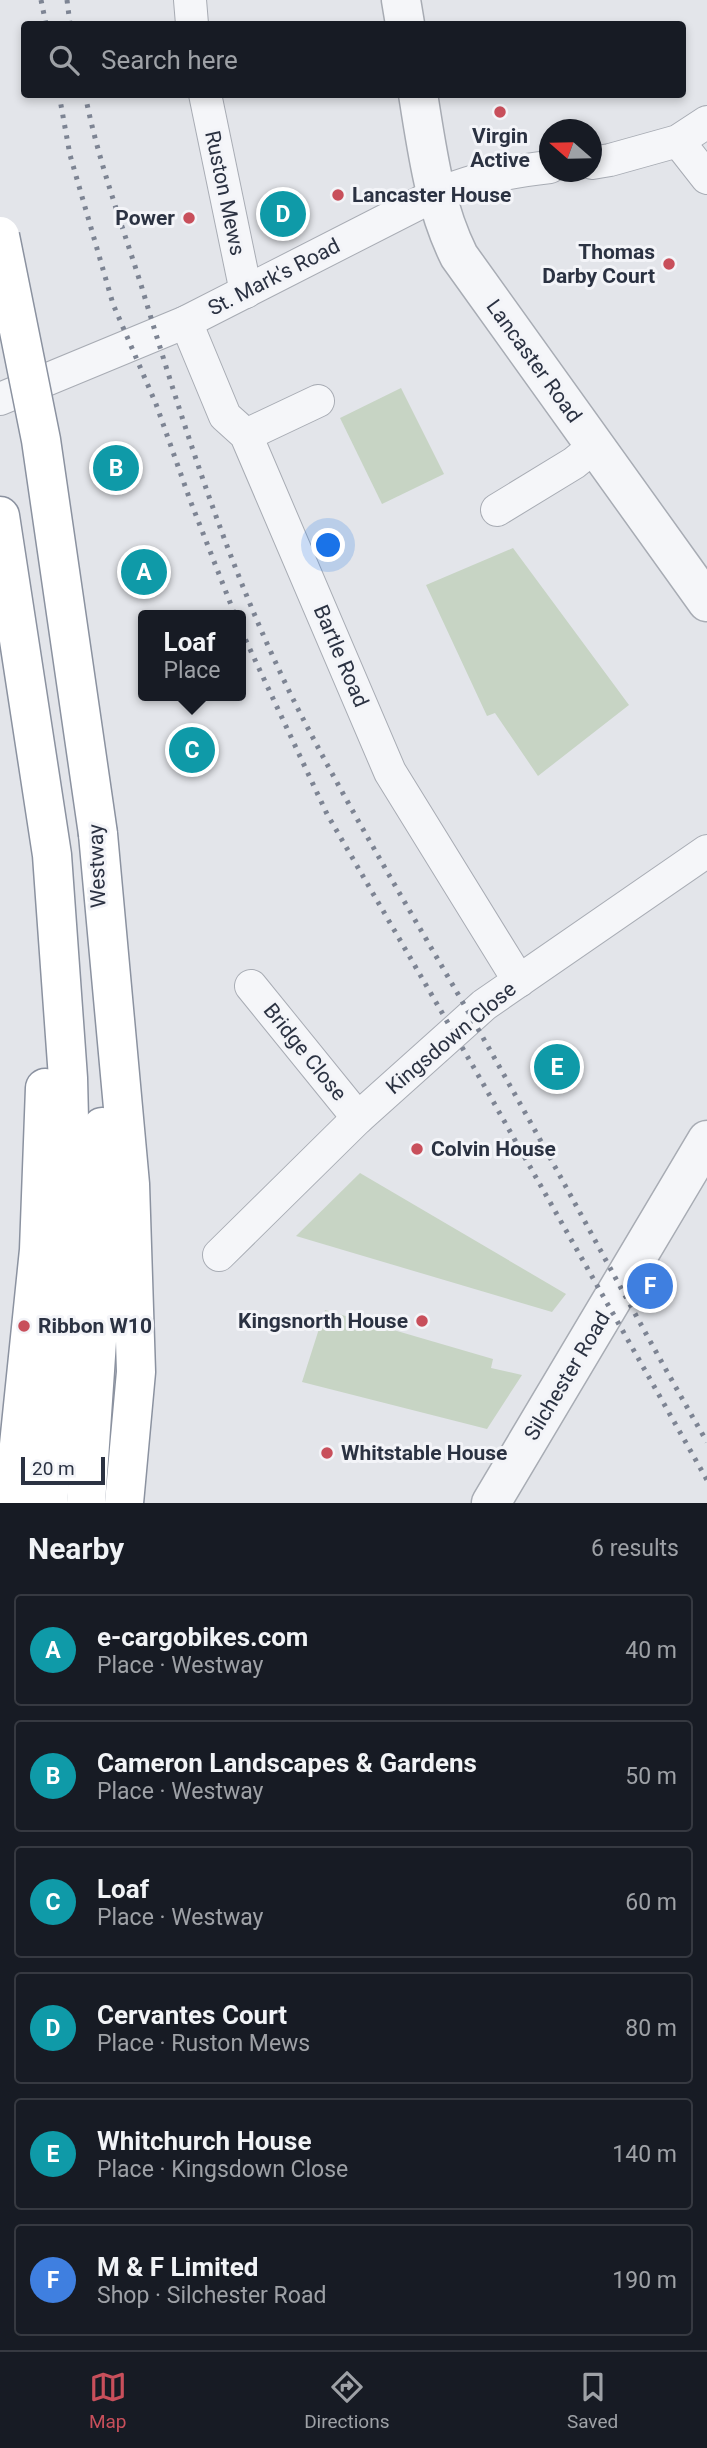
<!DOCTYPE html>
<meta charset="utf-8">
<style>
body{margin:0;font-family:Roboto,sans-serif;background:#242831;color:#f1f3f6}
.compass{position:absolute;left:539px;top:119px;width:63px;height:63px;border-radius:50%;background:#171b24;box-shadow:0 4px 10px #0003;rotate:290deg}
.scale{position:absolute;left:21px;bottom:18px;width:84px;box-sizing:border-box;padding-left:7px;border:4px solid #2b3242;border-top:0;font-size:19px;line-height:24px;white-space:nowrap;color:#2b3242;-webkit-text-stroke:5px #f3f4f8;paint-order:stroke}
.you{position:absolute;left:329px;top:546px;width:24px;height:24px;margin:-18px;border:5px solid #fff;border-radius:50%;background:#1a73e8;box-shadow:0 0 0 10px #1a73e833}
.badge{display:grid;place-items:center;width:46px;height:46px;border-radius:50%;background:#c84f5b;color:#fff;font-size:23px;font-weight:700}
.pin{position:absolute;translate:-50% -50%;border:4px solid #fff;box-shadow:0 2px 7px #0006}
.popup{position:absolute;left:138px;top:610px;width:108px;height:91px;box-sizing:border-box;display:grid;place-content:center;border-radius:7px;background:#171b24;filter:drop-shadow(0 2px 5px #0005);font-size:23px;white-space:nowrap;color:#9ea1a6}
.popup b{font-size:26px;color:#f1f3f6}
.popup::after{content:'';position:absolute;left:50%;top:100%;margin-left:-14px;border:14px solid transparent;border-top-color:#171b24}
.list{margin:0;padding:0;list-style:none}
h2{display:flex;justify-content:space-between;align-items:center;height:91px;margin:0;padding:0 28px;font-size:30px}
h2 small{font-size:23px;font-weight:400;color:#9ea1a6}
.list li{display:grid;grid-template-columns:46px 1fr auto;gap:21px;align-items:center;box-sizing:border-box;height:112px;margin:0 14px 14px;padding:0 14px;border:2px solid #363941;border-radius:7px}
.list b{display:block;font-size:26px;white-space:nowrap}
.list p{margin:0;font-size:23px;white-space:nowrap;color:#9ea1a6}
.list em{font-size:23px;font-style:normal;color:#9ea1a6}
.icon{flex:none;width:38px;height:38px;fill:none;stroke:currentColor;stroke-width:2;stroke-linecap:round;stroke-linejoin:round}
.map{position:relative;flex:none;width:707px;height:1503px;overflow:hidden}
.search{position:absolute;background:#171b24;box-shadow:0 4px 10px #0003;left:21px;right:21px;top:21px;height:77px;display:flex;align-items:center;gap:18px;box-sizing:border-box;padding:0 24px;border-radius:7px;color:#9ea1a6;font-size:26px}
.sheet{height:847px;background:#171b24}
nav{display:flex;justify-content:space-around;align-items:center;box-sizing:border-box;height:98px;border-top:2px solid #363941;background:#171b24;font-size:19px;color:#9ea1a6}
nav a{display:grid;justify-items:center;gap:4px}
nav .on{color:#c84f5b}
.map>svg:first-child{display:block}
</style>
<div class="map">
<svg width="707" height="1503" viewBox="0 0 707 1503">
<rect width="100%" height="100%" fill="#e3e5ea"/>
<g fill="#c7d4c4">
<path d="M 401,388 L 444,474 L 382,504 L 340,418 Z"/>
<path d="M 513,548 L 629,705 L 538,776 L 495,713 L 487,716 L 426,585 Z"/>
<path d="M 360,1173 L 566,1294 L 552,1312 L 296,1236 Z"/>
<path d="M 325,1310 L 493,1359 L 491,1368 L 522,1375 L 487,1429 L 302,1382 Z"/>
</g>
<g fill="none" stroke-linecap="round" stroke-linejoin="round">
<defs>
<g id="minor">
<path d="M 190,0 L 192,24"/>
<path d="M 205,94 L 246,292"/>
<path d="M 678,141 L 707,178"/>
<path d="M 592,163 L 610,160 L 678,141 L 707,122"/>
<path d="M 186,322 L 225,416 L 246,435 L 390,772 L 519,981"/>
<path d="M 0,399 L 186,322 L 437,194 C 478,178 506,172 550,167"/>
<path d="M 246,435 L 318,401"/>
<path d="M 497,510 L 574,463 L 595,446"/>
<path d="M 251,986 L 358,1118"/>
<path d="M 219,1255 L 358,1118 L 484,1005 L 707,851"/>
</g>
<g id="tertiary">
<path d="M 401,0 L 405,24"/>
<path d="M 418,94 C 427,149 434,206 459,256 L 707,602"/>
<path d="M 491,1503 L 707,1140"/>
</g>
<g id="trunk">
<path d="M 0,516 L 52,855 L 68,1078 L 72,1242 L 48,1503"/>
<path d="M 98,834 L 130,1184 L 136,1372 L 124,1503"/>
<path d="M 13,1503 L 39,1250 L 45,1088"/>
<path d="M 86,1503 L 103,1253 L 102,1127"/>
</g>
</defs>
<use href="#minor" stroke="#a8acb4" stroke-width="34"/>
<use href="#tertiary" stroke="#a8acb4" stroke-width="41"/>
<use href="#trunk" stroke="#8b92a0" stroke-width="41"/>
<use href="#minor" stroke="#f5f6f9" stroke-width="32"/>
<use href="#tertiary" stroke="#f5f6f9" stroke-width="38"/>
<use href="#trunk" stroke="#fff" stroke-width="38"/>
<g stroke="#7d8493" stroke-width="5" stroke-dasharray="3.5 7" stroke-linecap="butt">
<path d="M 41,0 L 46,24"/>
<path d="M 67,0 L 70,24"/>
<path d="M 59,94 L 70,155 L 113,304 L 156,404 L 190,500 L 235,615"/>
<path d="M 85,94 C 98,161 122,224 142,288 C 185,431 231,576 298,709 C 362,834 436,953 504,1075 C 573,1197 637,1321 707,1442"/>
<path d="M 241,630 L 327,814 L 481,1080 L 707,1480"/>
</g>
<defs>
<path id="trunk-bridge" d="M 0,236 L 41,440 L 98,834"/>
</defs>
<use href="#trunk-bridge" stroke="#8b92a0" stroke-width="41" stroke-linecap="butt"/>
<use href="#trunk-bridge" stroke="#fff" stroke-width="38"/>
</g>
<g fill="#c84f5b" stroke="#f3f4f8" stroke-width="2.5">
<circle cx="500" cy="112" r="7"/>
<circle cx="338" cy="195" r="7"/>
<circle cx="189" cy="218" r="7"/>
<circle cx="669" cy="264" r="7"/>
<circle cx="417" cy="1149" r="7"/>
<circle cx="422" cy="1321" r="7"/>
<circle cx="24" cy="1326" r="7"/>
<circle cx="327" cy="1453" r="7"/>
</g>
<g text-anchor="middle" stroke-width="6" stroke-linejoin="round" paint-order="stroke">
<g font-size="21" font-weight="bold" fill="#2b3242" stroke="#f3f4f8" text-anchor="start">
<text x="500" y="143" text-anchor="middle">Virgin<tspan x="500" dy="24">Active</tspan></text>
<text x="352" y="202">Lancaster House</text>
<text x="175" y="225" text-anchor="end">Power</text>
<text x="655" y="259" text-anchor="end">Thomas<tspan x="655" dy="24">Darby Court</tspan></text>
<text x="431" y="1156">Colvin House</text>
<text x="408" y="1328" text-anchor="end">Kingsnorth House</text>
<text x="38" y="1333">Ribbon W10</text>
<text x="341" y="1460">Whitstable House</text>
</g>
<g font-size="21" fill="#2b3242" stroke="#f3f4f8">
<text transform="translate(225 193) rotate(78)" y="7">Ruston Mews</text>
<text transform="translate(274 277) rotate(-27)" y="7">St. Mark's Road</text>
<text transform="translate(534 361) rotate(54)" y="7">Lancaster Road</text>
<text transform="translate(341 656) rotate(67)" y="7">Bartle Road</text>
<text transform="translate(97 866) rotate(-92)" y="7">Westway</text>
<text transform="translate(451 1038) rotate(-40)" y="7">Kingsdown Close</text>
<text transform="translate(305 1052) rotate(51)" y="7">Bridge Close</text>
<text transform="translate(567 1376) rotate(-59)" y="7">Silchester Road</text>
</g>
</g>
</svg>
<svg class="compass" viewBox="-18 -18 36 36"><path d="M0-13l5 13h-10z" fill="#e53935"/><path d="M0 13l5-13h-10z" fill="#9ea1a6"/></svg>
<div class="scale">20 m</div>
<div class="you"></div>
<div class="pin badge" style="left:144px;top:572px;background:#0f9aa8">A</div>
<div class="pin badge" style="left:116px;top:468px;background:#0f9aa8">B</div>
<div class="pin badge" style="left:192px;top:750px;background:#0f9aa8">C</div>
<div class="popup"><b>Loaf</b>Place</div>
<div class="pin badge" style="left:283px;top:214px;background:#0f9aa8">D</div>
<div class="pin badge" style="left:557px;top:1067px;background:#0f9aa8">E</div>
<div class="pin badge" style="left:650px;top:1286px;background:#3f7fe0">F</div>
<div class="search"><svg class="icon" aria-label="search" viewBox="0 0 24 24"><circle cx="10" cy="10" r="6"/><path d="M15 15l6 6"/></svg>Search here</div>
</div>
<section class="sheet">
<h2>Nearby<small>6 results</small></h2>
<ul class="list">
<li><span class="badge" style="background:#0f9aa8">A</span><div><b>e-cargobikes.com</b><p>Place · Westway</p></div><em>40 m</em></li>
<li><span class="badge" style="background:#0f9aa8">B</span><div><b>Cameron Landscapes &amp; Gardens</b><p>Place · Westway</p></div><em>50 m</em></li>
<li><span class="badge" style="background:#0f9aa8">C</span><div><b>Loaf</b><p>Place · Westway</p></div><em>60 m</em></li>
<li><span class="badge" style="background:#0f9aa8">D</span><div><b>Cervantes Court</b><p>Place · Ruston Mews</p></div><em>80 m</em></li>
<li><span class="badge" style="background:#0f9aa8">E</span><div><b>Whitchurch House</b><p>Place · Kingsdown Close</p></div><em>140 m</em></li>
<li><span class="badge" style="background:#3f7fe0">F</span><div><b>M &amp; F Limited</b><p>Shop · Silchester Road</p></div><em>190 m</em></li>
</ul>
</section>
<nav>
<a class="on"><svg class="icon" aria-label="map" viewBox="0 0 24 24"><path d="M3 6l6-2 6 2 6-2v14l-6 2-6-2-6 2zM9 4v14M15 6v14"/></svg>Map</a>
<a><svg class="icon" aria-label="directions" viewBox="0 0 24 24"><path d="M12 3l9 9-9 9-9-9zM9 14v-3h6M13 9l2 2-2 2"/></svg>Directions</a>
<a><svg class="icon" aria-label="saved" viewBox="0 0 24 24"><path d="M7 4h10v16l-5-4-5 4z"/></svg>Saved</a>
</nav>
